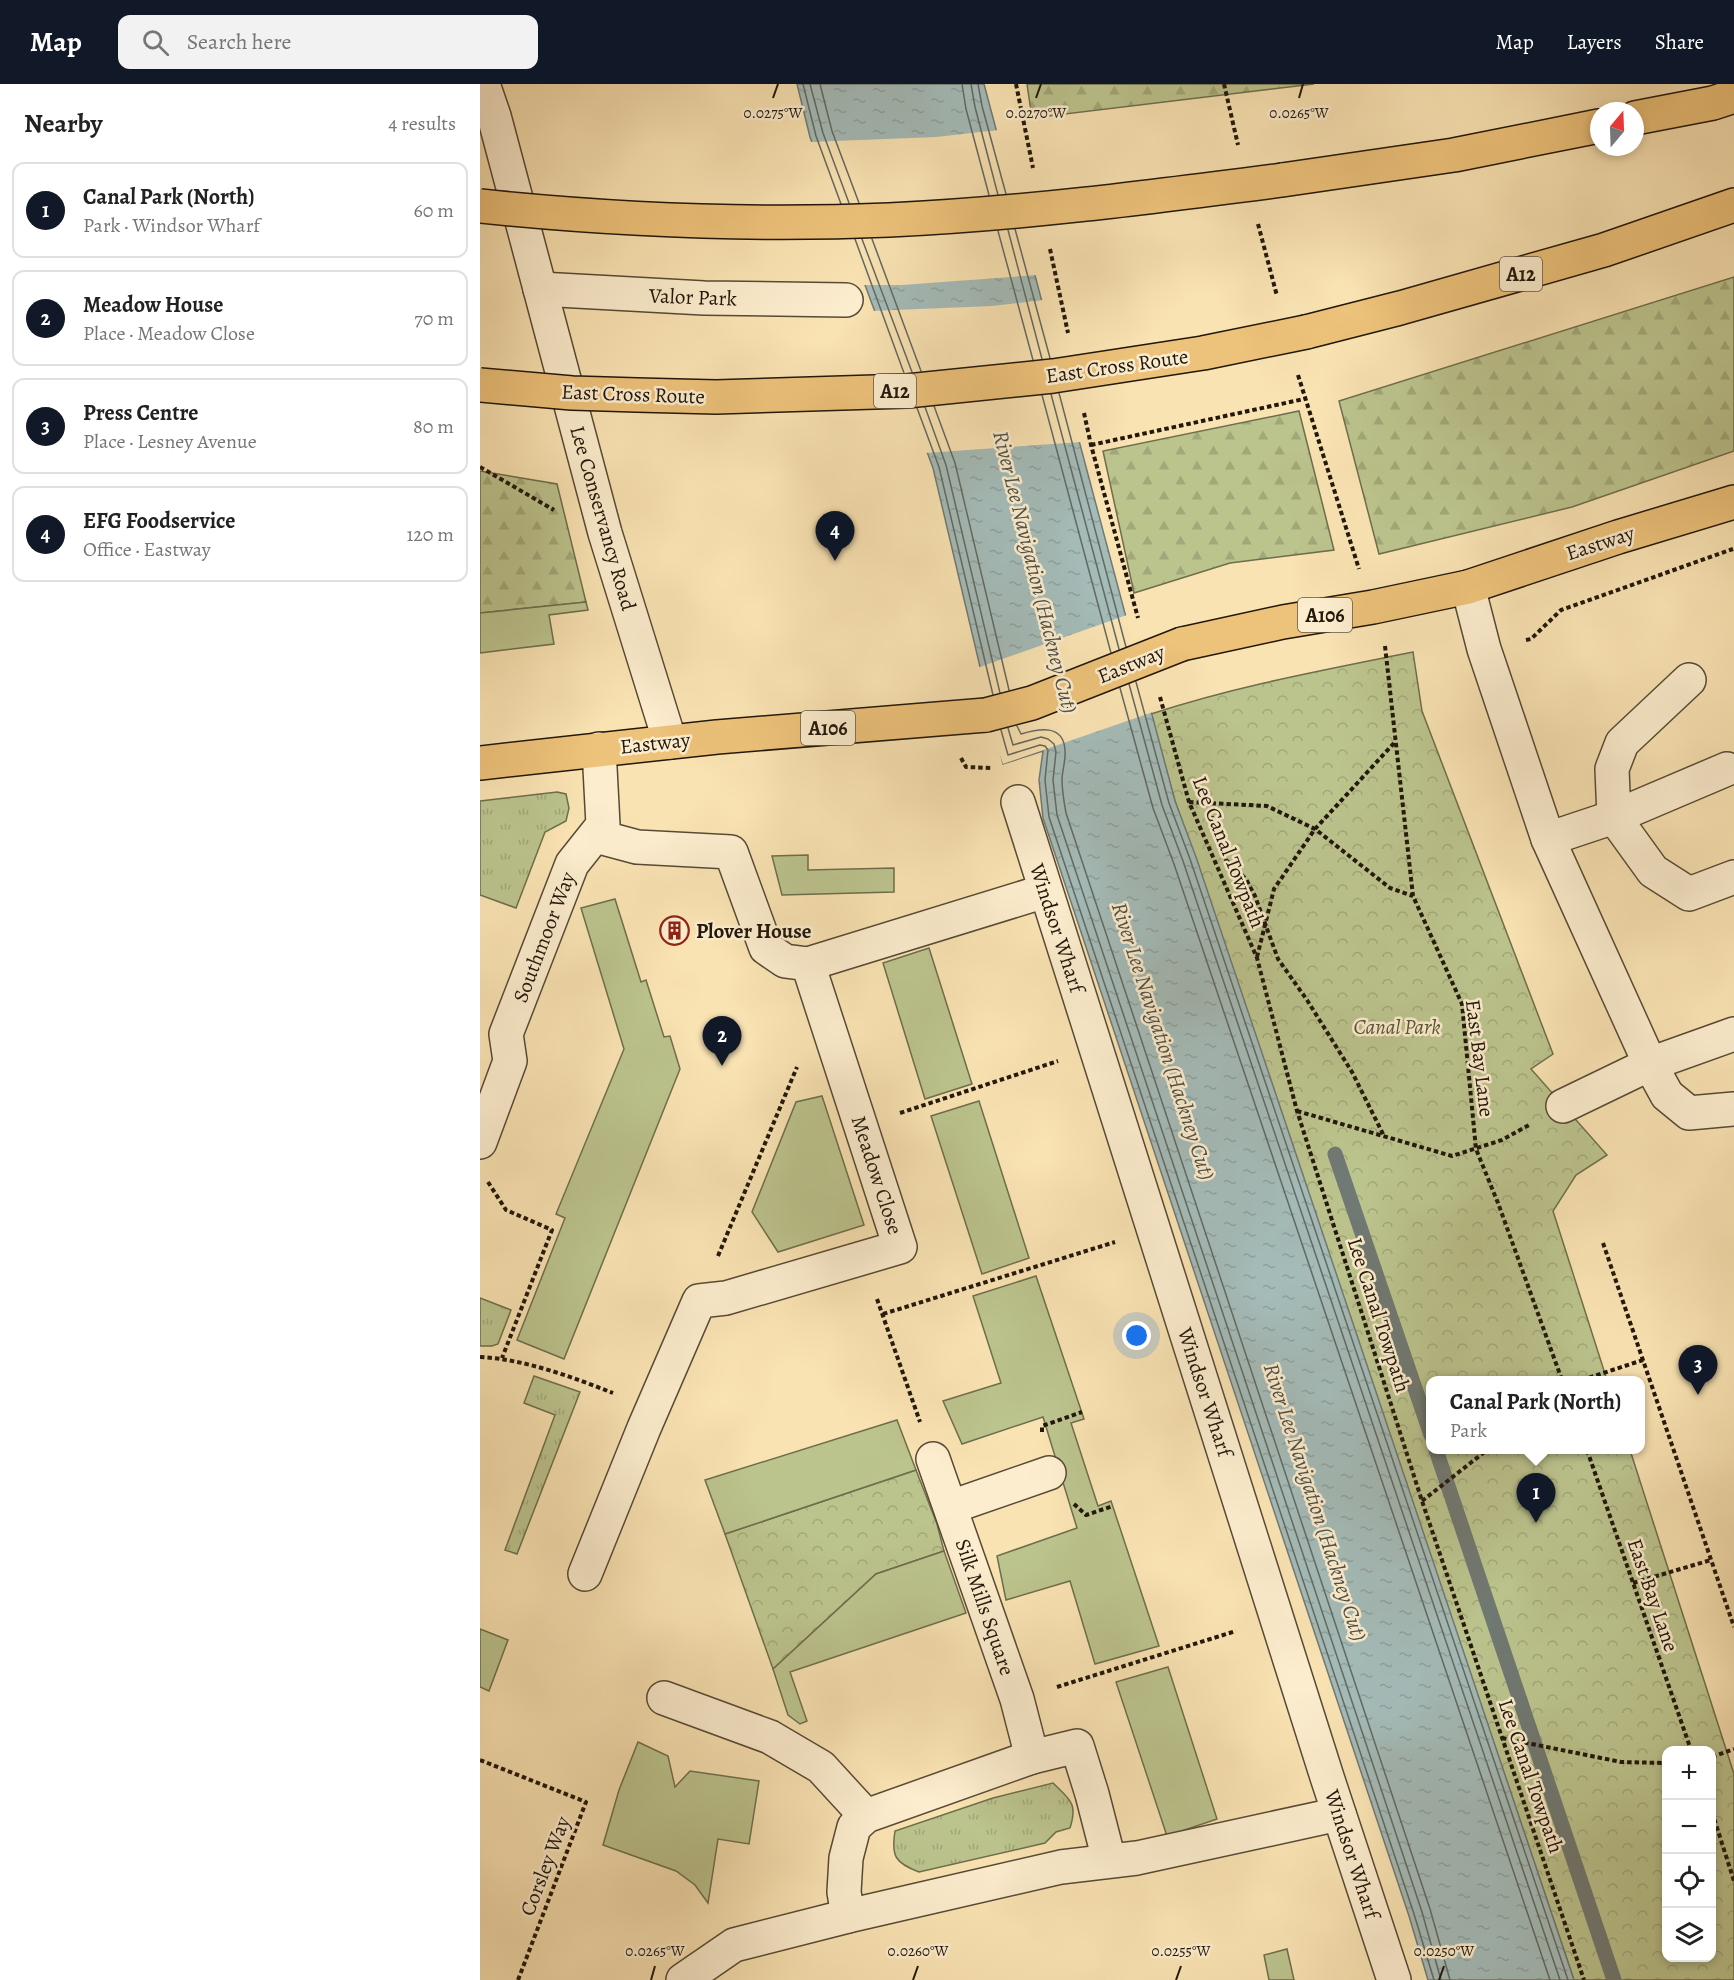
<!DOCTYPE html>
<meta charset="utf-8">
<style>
body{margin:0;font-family:Alegreya,serif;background:#f2f2f2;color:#222}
.controls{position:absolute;right:18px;bottom:18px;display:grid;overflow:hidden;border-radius:12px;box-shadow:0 3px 9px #0003}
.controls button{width:54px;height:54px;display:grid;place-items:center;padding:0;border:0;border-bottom:2px solid #e0e0e0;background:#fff;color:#222;font:30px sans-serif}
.compass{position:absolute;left:1110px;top:18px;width:54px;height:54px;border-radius:50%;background:#fff;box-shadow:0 3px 9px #0003;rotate:19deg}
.you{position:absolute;left:657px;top:1252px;width:21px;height:21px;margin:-15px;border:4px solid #fff;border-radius:50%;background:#1a73e8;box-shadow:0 0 0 9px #1a73e833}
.badge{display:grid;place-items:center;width:39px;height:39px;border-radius:50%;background:#111827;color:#fff;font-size:20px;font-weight:700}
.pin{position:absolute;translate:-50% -50px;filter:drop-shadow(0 2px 3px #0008)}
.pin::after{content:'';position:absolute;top:32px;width:21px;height:18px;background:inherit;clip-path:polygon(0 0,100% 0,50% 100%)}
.popup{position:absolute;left:946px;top:1292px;width:219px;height:78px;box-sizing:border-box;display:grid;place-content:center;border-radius:12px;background:#fff;filter:drop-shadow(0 2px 4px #0005);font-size:20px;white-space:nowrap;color:#767676}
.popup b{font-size:22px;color:#222}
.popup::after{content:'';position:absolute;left:50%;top:100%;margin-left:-12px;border:12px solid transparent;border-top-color:#fff}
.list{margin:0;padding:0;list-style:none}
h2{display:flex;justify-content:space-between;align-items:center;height:78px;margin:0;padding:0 24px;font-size:26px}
h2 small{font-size:20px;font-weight:400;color:#767676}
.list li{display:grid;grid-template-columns:39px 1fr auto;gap:18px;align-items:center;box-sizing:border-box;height:96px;margin:0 12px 12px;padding:0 12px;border:2px solid #e0e0e0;border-radius:12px}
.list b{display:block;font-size:22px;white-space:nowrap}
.list p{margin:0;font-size:20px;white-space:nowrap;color:#767676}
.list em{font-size:20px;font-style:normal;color:#767676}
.icon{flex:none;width:33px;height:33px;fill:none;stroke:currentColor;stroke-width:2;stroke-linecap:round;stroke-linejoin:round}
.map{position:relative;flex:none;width:1254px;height:1896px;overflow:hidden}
header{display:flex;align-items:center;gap:36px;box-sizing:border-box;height:84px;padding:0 30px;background:#111827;color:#fff}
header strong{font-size:28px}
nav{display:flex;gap:33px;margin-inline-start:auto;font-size:21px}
.search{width:420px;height:54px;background:#f2f2f2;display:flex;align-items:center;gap:15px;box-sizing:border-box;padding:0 21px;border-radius:12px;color:#767676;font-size:22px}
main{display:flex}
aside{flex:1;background:#fff}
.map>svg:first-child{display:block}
</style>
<header>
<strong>Map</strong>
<div class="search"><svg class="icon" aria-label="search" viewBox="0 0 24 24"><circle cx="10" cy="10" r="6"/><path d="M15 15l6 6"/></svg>Search here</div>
<nav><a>Map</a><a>Layers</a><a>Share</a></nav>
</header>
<main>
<aside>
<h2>Nearby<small>4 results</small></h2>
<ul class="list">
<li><span class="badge">1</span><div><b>Canal Park (North)</b><p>Park · Windsor Wharf</p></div><em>60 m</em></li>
<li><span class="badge">2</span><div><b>Meadow House</b><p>Place · Meadow Close</p></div><em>70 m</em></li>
<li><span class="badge">3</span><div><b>Press Centre</b><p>Place · Lesney Avenue</p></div><em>80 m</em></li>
<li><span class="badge">4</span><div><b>EFG Foodservice</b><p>Office · Eastway</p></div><em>120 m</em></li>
</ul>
</aside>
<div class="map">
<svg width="1254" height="1896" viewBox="0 0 1254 1896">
<defs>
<pattern id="grass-tufts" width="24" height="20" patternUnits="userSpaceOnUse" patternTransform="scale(1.5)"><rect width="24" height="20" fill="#bcc48e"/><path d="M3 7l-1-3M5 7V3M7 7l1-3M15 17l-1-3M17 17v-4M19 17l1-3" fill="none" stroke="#a1a879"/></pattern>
<pattern id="forest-firs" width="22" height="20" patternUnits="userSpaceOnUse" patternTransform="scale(1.5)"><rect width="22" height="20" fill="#bcc48e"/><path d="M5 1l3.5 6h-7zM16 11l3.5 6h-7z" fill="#a1a879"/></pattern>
<pattern id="park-crowns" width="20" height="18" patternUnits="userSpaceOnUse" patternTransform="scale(1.5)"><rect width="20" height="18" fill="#bcc48e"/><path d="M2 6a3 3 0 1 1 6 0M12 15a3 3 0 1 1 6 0" fill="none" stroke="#a1a879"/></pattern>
<pattern id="water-ripples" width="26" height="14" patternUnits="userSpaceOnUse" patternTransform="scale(1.5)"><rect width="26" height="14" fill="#a4bbb8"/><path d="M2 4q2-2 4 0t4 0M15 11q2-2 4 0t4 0" fill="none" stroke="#8da09d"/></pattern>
</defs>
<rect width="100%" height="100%" fill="#fae3b3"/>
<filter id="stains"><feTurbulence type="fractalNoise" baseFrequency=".00333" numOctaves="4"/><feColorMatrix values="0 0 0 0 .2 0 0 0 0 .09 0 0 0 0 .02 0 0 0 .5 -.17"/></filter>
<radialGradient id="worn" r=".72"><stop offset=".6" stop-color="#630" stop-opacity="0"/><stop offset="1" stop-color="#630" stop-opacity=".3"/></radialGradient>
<g fill="url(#grass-tufts)" stroke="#6e6e4c" stroke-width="1.5">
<path d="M 77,708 L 86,710 L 89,724 L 86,737 L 65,748 L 36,824 L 0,811 L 0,717 Z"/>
<path d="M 0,1214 L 31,1226 L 18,1260 L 12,1262 L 0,1262 Z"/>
<path d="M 54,1292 L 100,1308 L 37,1470 L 25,1466 L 75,1331 L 44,1319 Z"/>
<path d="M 573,1699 C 590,1716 598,1719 590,1744 L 576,1748 L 565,1759 L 439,1788 C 415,1779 411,1772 415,1747 L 513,1714 Z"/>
</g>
<g fill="url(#forest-firs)" stroke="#6e6e4c" stroke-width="1.5">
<path d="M 547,0 L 834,0 L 552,34 Z"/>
<path d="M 1254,193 L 1254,367 L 1092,423 L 899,470 L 859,317 Z"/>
<path d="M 819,327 L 854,466 L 750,479 L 654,509 L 623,367 Z"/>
<path d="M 0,387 L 77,400 L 106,518 L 0,529 Z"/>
</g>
<g fill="url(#park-crowns)" stroke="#6e6e4c" stroke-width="1.5" fill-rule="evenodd">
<path d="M 933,568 L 942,627 L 1073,970 L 1051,985 L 1127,1071 L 1096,1091 L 1073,1127 L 1127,1296 L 951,1296 L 951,1366 L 1150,1366 L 1254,1690 L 1254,1896 L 1094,1896 L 695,717 L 671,630 C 756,602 844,586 933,568 ZM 1186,1666 L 1232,1666 L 1232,1874 L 1186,1874 Z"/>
<path d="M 436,1386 L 457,1440 L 464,1467 L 396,1490 L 293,1585 L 245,1450 Z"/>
</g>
<g fill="#bcc48e" stroke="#6e6e4c" stroke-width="1.5">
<path d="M 106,518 L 108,526 L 69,531 L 74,560 L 0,569 L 0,529 Z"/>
<path d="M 328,771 L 328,786 L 414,784 L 414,808 L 302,811 L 292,772 Z"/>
<path d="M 135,815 L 161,898 L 166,896 L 184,953 L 190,952 L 200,985 L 84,1275 L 37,1256 L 85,1134 L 76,1130 L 144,965 L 101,824 Z"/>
<path d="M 449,864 L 492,1000 L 445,1015 L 403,879 Z"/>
<path d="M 342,1012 L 384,1141 L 298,1168 L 272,1128 L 316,1018 Z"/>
<path d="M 499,1017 L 549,1174 L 502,1190 L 451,1032 Z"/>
<path d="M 556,1192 L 604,1335 L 591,1339 L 618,1422 L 631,1417 L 679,1562 L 615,1580 L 590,1497 L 526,1516 L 517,1472 L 597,1444 L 563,1333 L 482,1360 L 463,1317 L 521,1299 L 493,1212 Z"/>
<path d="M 417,1336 L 436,1386 L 245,1450 L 225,1396 Z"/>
<path d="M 464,1467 L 486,1529 L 310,1588 L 327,1637 L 320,1640 L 308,1631 L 293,1585 L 396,1490 Z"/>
<path d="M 0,1545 L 28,1556 L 9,1607 L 0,1603 Z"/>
<path d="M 688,1583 L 737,1735 L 687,1752 L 636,1598 Z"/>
<path d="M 158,1658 L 188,1672 L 195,1703 L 210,1687 L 279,1697 L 269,1760 L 238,1755 L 228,1819 L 215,1801 L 196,1787 L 123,1761 L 139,1706 Z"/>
<path d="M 807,1865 L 814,1896 L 789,1896 L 784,1871 Z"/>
</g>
<path fill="url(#water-ripples)" stroke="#707973" stroke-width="1.5" d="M 317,0 L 504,0 L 695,717 L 716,773 L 1094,1896 L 948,1896 L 929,1832 L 563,734 L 559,696 L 563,667 L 523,680 L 453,384 L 330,53 Z"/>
<g fill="#fae3b3">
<path d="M 518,46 L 557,191 L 422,201 L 382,201 L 329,58 L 456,53 Z"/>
<path d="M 563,216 L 601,358 L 445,369 L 391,227 L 512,222 Z"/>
<path d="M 647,531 L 673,628 L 523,680 L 513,651 L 497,584 Z"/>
</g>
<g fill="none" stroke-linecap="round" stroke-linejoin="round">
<g stroke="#626962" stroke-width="1.5">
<path d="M 323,0 L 336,52 L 361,120"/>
<path d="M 330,0 L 343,49 L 369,119"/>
<path d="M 340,0 L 352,47 L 379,119"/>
<path d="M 482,0 L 486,25 L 509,111"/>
<path d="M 491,0 L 495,23 L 518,111"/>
<path d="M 498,0 L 502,22 L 526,110"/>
<path d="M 535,145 L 570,274"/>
<path d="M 528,146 L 562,275"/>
<path d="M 518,147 L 553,276"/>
<path d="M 375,155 L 424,289"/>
<path d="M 382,155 L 432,288"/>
<path d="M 392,155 L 441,287"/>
<path d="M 579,309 L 646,563"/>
<path d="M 571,310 L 639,565"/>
<path d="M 562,311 L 631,569"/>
<path d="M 454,322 L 475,379 L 529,606"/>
<path d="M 445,323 L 466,381 L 520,609"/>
<path d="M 437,324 L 459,383 L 513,611"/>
<path d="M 656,598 L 689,719 L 710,775 L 1088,1896"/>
<path d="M 649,600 L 682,721 L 703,777 L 1080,1896"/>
<path d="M 640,604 L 673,724 L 694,780 L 1070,1896"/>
<path d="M 537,642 L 541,650 C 558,645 584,639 585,667 C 586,677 582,686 582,696 C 582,707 584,718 586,729 L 950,1825 L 970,1896"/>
<path d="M 528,644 L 533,661 L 561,653 L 568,655 L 574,660 L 576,668 L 573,696 L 577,731 L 942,1828 L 961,1896"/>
<path d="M 521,646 L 528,671 L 560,661 L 565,662 L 568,666 L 565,696 L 569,733 L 934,1830 L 954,1896"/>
</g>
<g stroke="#707973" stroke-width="15">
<path d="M 855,1070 L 951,1351"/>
<path d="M 956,1366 L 1134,1896"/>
</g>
<defs>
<g id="minor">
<path d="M 3,0 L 14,32 L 125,449 L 190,658"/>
<path d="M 60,205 L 224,214 L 366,216"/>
<path d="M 988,503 L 1004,565 L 1068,755 L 1170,980 L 1187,1011 L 1209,1029 L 1254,1025"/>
<path d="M 1209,596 L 1142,659 L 1132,685 L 1134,733 L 1173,787 L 1209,810 L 1254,793"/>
<path d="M 538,718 L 847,1693 L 914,1896"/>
<path d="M 1068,755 L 1134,733 L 1247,685"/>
<path d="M 328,880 L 565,807"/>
<path d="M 1083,1022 L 1170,980 L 1254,950"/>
<path d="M 0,1058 L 30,977 L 26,950 L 92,780 L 123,741 L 119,665"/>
<path d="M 453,1375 L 537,1615 L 552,1673"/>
<path d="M 471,1423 L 569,1389"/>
<path d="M 105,1490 L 164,1344 L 219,1217 L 246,1214 L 420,1163 L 328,880 L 305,877 L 286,864 L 251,768 L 157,763 L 116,752"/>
<path d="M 184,1614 L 290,1653 L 341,1683 L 386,1732"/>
<path d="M 368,1832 L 364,1808 L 366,1774 L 374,1743 L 386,1732 L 552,1673 L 597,1662 L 612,1710 L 629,1776"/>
<path d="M 203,1896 L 254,1861 L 368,1832 L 581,1783 L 657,1774 L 859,1730"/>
</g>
<g id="major">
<path d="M 702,560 L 803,538 L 893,523 L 988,503 L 1138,453 L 1254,418"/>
<path d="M 0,679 L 237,653 L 506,631"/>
</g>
<g id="highway">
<path d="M 1155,34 L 1233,19 L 1254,12"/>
<path d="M 802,96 L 974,71 L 1119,42"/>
<path d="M 826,248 L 920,224 L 1124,166 L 1254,121"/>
</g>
</defs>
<use href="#minor" stroke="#574a35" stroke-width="36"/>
<use href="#major" stroke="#21170b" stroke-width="36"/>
<use href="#highway" stroke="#21170b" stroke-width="36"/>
<g stroke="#21170b" stroke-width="4" stroke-dasharray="4.5 3" stroke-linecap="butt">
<path d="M 536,0 L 553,84"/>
<path d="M 744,0 L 758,61"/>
<path d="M 778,140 L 797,212"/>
<path d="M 570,165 L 588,249"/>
<path d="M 818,291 L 879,485"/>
<path d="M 604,329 L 611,361 L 658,534"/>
<path d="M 611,361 L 824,315"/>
<path d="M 0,383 L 74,426"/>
<path d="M 1046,556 L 1051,555 L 1081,526 L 1253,465"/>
<path d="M 905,562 L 933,812 L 982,920 L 996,1065 L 1018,1119 L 1082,1296"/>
<path d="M 680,613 L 709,718 L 777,874 L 817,1027 L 942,1417 L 1104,1896"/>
<path d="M 481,674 L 486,683 L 512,684"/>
<path d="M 709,718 L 787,722 L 835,745 L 910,804 L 933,812"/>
<path d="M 727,718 L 746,776 L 766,795 L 775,812 L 798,875 L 827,916 L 872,988 L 904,1052"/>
<path d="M 777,873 L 794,805 L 835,745 L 916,657"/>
<path d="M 817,1027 L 972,1072 L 1022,1056 L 1049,1041"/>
<path d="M 420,1029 L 578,977"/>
<path d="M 8,1098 L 26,1126 L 72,1146 L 22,1274"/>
<path d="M 1123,1159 L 1254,1543"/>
<path d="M 238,1172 L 317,983"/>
<path d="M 397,1215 L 440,1338"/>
<path d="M 403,1230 L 635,1158"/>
<path d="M 0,1273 C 44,1275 92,1293 133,1309"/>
<path d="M 1102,1296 L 1163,1276"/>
<path d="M 562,1348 L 562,1342 L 602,1328"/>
<path d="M 1107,1366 L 1211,1666"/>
<path d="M 942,1417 L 1007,1366"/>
<path d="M 594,1420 L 606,1431 L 633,1422"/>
<path d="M 1153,1499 L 1231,1476"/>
<path d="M 577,1603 L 756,1547"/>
<path d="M 1022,1654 L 1141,1678 L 1186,1679"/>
<path d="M 1232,1673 L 1254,1665"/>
<path d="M 0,1676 L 106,1718 L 38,1896"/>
<path d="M 1232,1728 L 1254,1797"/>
</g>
<use href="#minor" stroke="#fcedce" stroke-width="33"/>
<use href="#major" stroke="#edc27a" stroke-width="33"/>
<use href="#highway" stroke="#edc27a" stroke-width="33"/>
<defs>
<path id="major-bridge" d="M 506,631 L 552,619 L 702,560"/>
<g id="highway-bridge">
<path d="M 0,122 C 136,136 272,142 409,136 C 540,130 671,113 802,96"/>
<path d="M 0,301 L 92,309 L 157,311 L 236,313 L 427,307 L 573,292 L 723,269 L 826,248"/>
</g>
</defs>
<use href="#major-bridge" stroke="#21170b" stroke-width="36" stroke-linecap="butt"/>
<use href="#highway-bridge" stroke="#21170b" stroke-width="36" stroke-linecap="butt"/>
<use href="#major-bridge" stroke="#edc27a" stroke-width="33"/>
<use href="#highway-bridge" stroke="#edc27a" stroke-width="33"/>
</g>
<path fill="none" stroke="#21170b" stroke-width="2" d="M 293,14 L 298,0M 556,14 L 561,0M 819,14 L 823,0M 171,1896 L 175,1882M 433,1896 L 438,1882M 696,1896 L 701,1882M 959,1896 L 964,1882"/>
<defs>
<symbol id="building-ring" viewBox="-11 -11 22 22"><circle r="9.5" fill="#fcedce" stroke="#8f2418" stroke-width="1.5"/><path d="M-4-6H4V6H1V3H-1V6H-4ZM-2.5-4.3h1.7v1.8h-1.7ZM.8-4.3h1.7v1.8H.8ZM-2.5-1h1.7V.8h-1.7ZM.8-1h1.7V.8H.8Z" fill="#8f2418"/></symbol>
</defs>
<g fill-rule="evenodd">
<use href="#building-ring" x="178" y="830" width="33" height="33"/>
</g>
<g text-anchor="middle" stroke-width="5" stroke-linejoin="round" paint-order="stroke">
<g fill="#fcedce" stroke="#635746" stroke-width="1.5">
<rect x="1020" y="173" width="42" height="34" rx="4.5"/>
<rect x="394" y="290" width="42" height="34" rx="4.5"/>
<rect x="818" y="514" width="54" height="34" rx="4.5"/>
<rect x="321" y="627" width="54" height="34" rx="4.5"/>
</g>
<g font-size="20" font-weight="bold" fill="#21170b">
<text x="1041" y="197">A12</text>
<text x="415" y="314">A12</text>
<text x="845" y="538">A106</text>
<text x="348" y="651">A106</text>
</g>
<g font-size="21" fill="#21170b" stroke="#fcedce">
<text transform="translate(213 213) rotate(2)" y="7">Valor Park</text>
<text transform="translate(637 282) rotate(-8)" y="7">East Cross Route</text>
<text transform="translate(153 310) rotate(2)" y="7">East Cross Route</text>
<text transform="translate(123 434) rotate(74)" y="7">Lee Conservancy Road</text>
<text transform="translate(1120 459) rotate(-18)" y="7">Eastway</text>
<text transform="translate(651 580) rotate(-22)" y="7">Eastway</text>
<text transform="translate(175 659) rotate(-6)" y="7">Eastway</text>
<text transform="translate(749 768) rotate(68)" y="7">Lee Canal Towpath</text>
<text transform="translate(577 844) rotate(72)" y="7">Windsor Wharf</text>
<text transform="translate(64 853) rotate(-69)" y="7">Southmoor Way</text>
<text transform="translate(1000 974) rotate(83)" y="7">East Bay Lane</text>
<text transform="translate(397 1091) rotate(72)" y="7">Meadow Close</text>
<text transform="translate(899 1231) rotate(72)" y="7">Lee Canal Towpath</text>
<text transform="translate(725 1308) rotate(72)" y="7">Windsor Wharf</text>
<text transform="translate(1173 1511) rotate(71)" y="7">East Bay Lane</text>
<text transform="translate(505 1523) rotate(71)" y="7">Silk Mills Square</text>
<text transform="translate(1051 1692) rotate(71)" y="7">Lee Canal Towpath</text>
<text transform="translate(872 1770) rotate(72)" y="7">Windsor Wharf</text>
<text transform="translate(65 1782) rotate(-69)" y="7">Corsley Way</text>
</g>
<g font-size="21" font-weight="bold" fill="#21170b" stroke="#fcedce" text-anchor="start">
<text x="216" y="854">Plover House</text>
</g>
<g font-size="21" font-style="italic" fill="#575439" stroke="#fcedce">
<text x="917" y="950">Canal Park</text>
</g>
<g font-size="22" font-style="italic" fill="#4f5048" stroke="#fcedce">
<text transform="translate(556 488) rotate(76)" y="8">River Lee Navigation (Hackney Cut)</text>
<text transform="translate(684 957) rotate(72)" y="8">River Lee Navigation (Hackney Cut)</text>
<text transform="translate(836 1418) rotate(72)" y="8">River Lee Navigation (Hackney Cut)</text>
</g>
</g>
<g font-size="15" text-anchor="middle" fill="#21170b" stroke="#fcedce" stroke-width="5" stroke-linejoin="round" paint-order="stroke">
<text x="293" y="34">0.0275°W</text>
<text x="819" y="34">0.0265°W</text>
<text x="556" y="34">0.0270°W</text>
<text x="175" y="1872">0.0265°W</text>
<text x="438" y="1872">0.0260°W</text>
<text x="701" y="1872">0.0255°W</text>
<text x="964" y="1872">0.0250°W</text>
</g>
<rect width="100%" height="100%" filter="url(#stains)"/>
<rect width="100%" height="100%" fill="url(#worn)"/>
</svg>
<div class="controls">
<button>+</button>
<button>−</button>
<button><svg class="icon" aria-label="locate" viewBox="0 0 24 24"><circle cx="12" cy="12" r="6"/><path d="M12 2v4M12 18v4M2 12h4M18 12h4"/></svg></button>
<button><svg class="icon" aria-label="layers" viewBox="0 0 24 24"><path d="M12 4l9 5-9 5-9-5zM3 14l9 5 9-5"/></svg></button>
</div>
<svg class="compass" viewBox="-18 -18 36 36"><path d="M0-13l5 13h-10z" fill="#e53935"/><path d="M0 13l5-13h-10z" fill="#767676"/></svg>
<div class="you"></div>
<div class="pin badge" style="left:1056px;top:1439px">1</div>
<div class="popup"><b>Canal Park (North)</b>Park</div>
<div class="pin badge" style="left:242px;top:982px">2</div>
<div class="pin badge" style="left:1218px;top:1311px">3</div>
<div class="pin badge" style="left:355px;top:477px">4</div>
</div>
</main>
